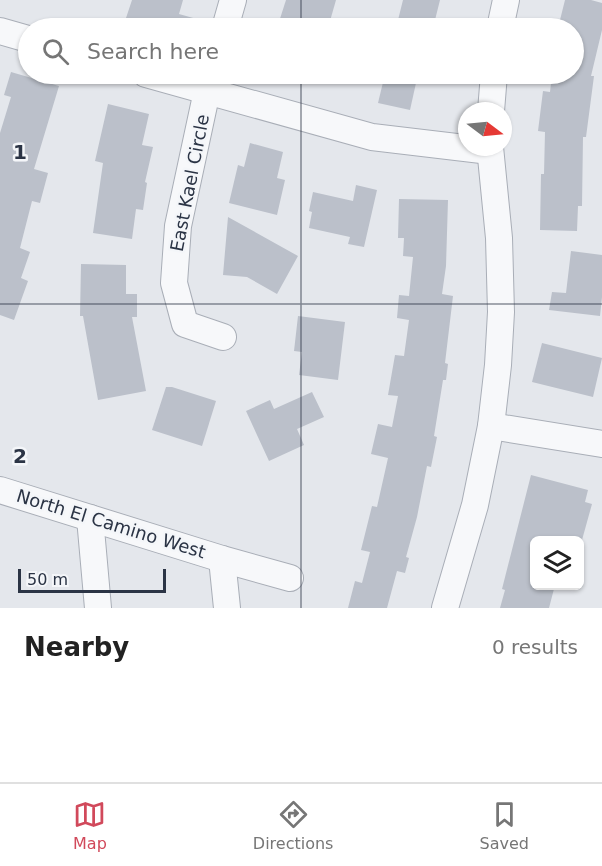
<!DOCTYPE html>
<style>
body{margin:0;font-family:"DejaVu Sans",sans-serif;background:#f2f2f2;color:#222}
.controls{position:absolute;right:18px;bottom:18px;display:grid;overflow:hidden;border-radius:9px;box-shadow:0 2px 4px #0004}
.controls button{width:54px;height:54px;display:grid;place-items:center;padding:0;border:0;border-bottom:2px solid #e0e0e0;background:#fff;color:#222;font:30px sans-serif}
.compass{position:absolute;left:458px;top:102px;width:54px;height:54px;border-radius:50%;background:#fff;box-shadow:0 2px 4px #0004;rotate:106deg}
.scale{position:absolute;left:18px;bottom:15px;width:148px;box-sizing:border-box;padding-left:6px;border:3px solid #2b3445;border-top:0;font-size:16px;line-height:21px;white-space:nowrap;color:#2b3445;-webkit-text-stroke:4px #f4f6f9;paint-order:stroke}
.list{margin:0;padding:0;list-style:none}
h2{display:flex;justify-content:space-between;align-items:center;height:78px;margin:0;padding:0 24px;font-size:26px}
h2 small{font-size:20px;font-weight:400;color:#767676}
.icon{flex:none;width:33px;height:33px;fill:none;stroke:currentColor;stroke-width:2;stroke-linecap:round;stroke-linejoin:round}
.map{position:relative;flex:none;width:602px;height:608px;overflow:hidden}
.search{position:absolute;background:#fff;box-shadow:0 2px 4px #0004;left:18px;right:18px;top:18px;height:66px;display:flex;align-items:center;gap:15px;box-sizing:border-box;padding:0 21px;border-radius:33px;color:#767676;font-size:22px}
.sheet{height:174px;background:#fff}
nav{display:flex;justify-content:space-around;align-items:center;box-sizing:border-box;height:84px;border-top:2px solid #e0e0e0;background:#fff;font-size:16px;color:#767676}
nav a{display:grid;justify-items:center;gap:3px}
nav .on{color:#d1495b}
.map>svg:first-child{display:block}
</style>
<div class="map">
<svg width="602" height="608" viewBox="0 0 602 608">
<rect width="100%" height="100%" fill="#e4e7ec"/>
<g fill="#bbc0ca">
<path d="M 132,0 L 183,0 L 179,14 L 211,23 L 210,28 L 138,28 L 124,24 Z"/>
<path d="M 286,0 L 336,0 L 328,28 L 277,28 Z"/>
<path d="M 403,0 L 440,0 L 433,28 L 396,28 Z"/>
<path d="M 565,0 L 591,0 L 602,3 L 602,30 L 591,76 L 594,76 L 586,137 L 583,137 L 582,206 L 578,206 L 577,231 L 540,230 L 541,174 L 544,174 L 545,132 L 538,131 L 543,91 L 550,92 L 552,74 L 573,74 L 573,28 L 558,28 Z"/>
<path d="M 11,72 L 59,86 L 34,169 L 48,173 L 40,203 L 32,201 L 20,248 L 30,252 L 21,278 L 28,281 L 14,320 L 0,315 L 0,133 L 11,97 L 4,95 Z"/>
<path d="M 385,74 L 418,74 L 410,110 L 378,103 Z"/>
<path d="M 108,104 L 149,114 L 142,145 L 153,147 L 145,182 L 147,183 L 143,210 L 136,209 L 132,239 L 93,233 L 103,163 L 95,161 Z"/>
<path d="M 250,143 L 283,152 L 277,178 L 285,180 L 277,215 L 229,203 L 238,165 L 244,167 Z"/>
<path d="M 356,185 L 377,190 L 364,247 L 348,244 L 350,237 L 309,228 L 312,212 L 309,211 L 313,192 L 353,201 Z"/>
<path d="M 399,199 L 448,200 L 446,266 L 442,294 L 453,296 L 445,363 L 448,364 L 446,380 L 443,380 L 434,436 L 437,437 L 431,467 L 427,466 L 417,517 L 406,557 L 409,558 L 405,573 L 397,571 L 387,608 L 348,608 L 355,581 L 362,583 L 370,552 L 361,550 L 372,506 L 377,507 L 388,458 L 371,454 L 378,424 L 392,427 L 398,396 L 388,395 L 395,355 L 404,356 L 409,320 L 397,318 L 399,295 L 409,296 L 413,257 L 403,256 L 404,238 L 398,238 Z"/>
<path d="M 228,217 L 298,256 L 277,294 L 247,277 L 223,275 Z"/>
<path d="M 571,251 L 602,255 L 602,297 L 600,316 L 549,310 L 552,292 L 566,293 Z"/>
<path d="M 81,264 L 126,265 L 126,294 L 137,294 L 137,317 L 132,317 L 146,391 L 98,400 L 83,316 L 80,316 Z"/>
<path d="M 298,316 L 345,322 L 338,380 L 299,375 L 302,352 L 294,351 Z"/>
<path d="M 542,343 L 602,358 L 593,397 L 532,382 Z"/>
<path d="M 166,387 L 172,387 L 216,401 L 202,446 L 152,430 Z"/>
<path d="M 312,392 L 324,417 L 297,429 L 304,445 L 269,461 L 246,411 L 270,400 L 274,409 Z"/>
<path d="M 531,475 L 588,490 L 585,502 L 592,504 L 582,540 L 534,540 L 534,585 L 555,585 L 549,608 L 500,608 L 505,590 L 502,589 Z"/>
</g>
<g fill="none" stroke-linecap="round" stroke-linejoin="round">
<defs>
<g id="minor">
<path d="M 225,28 L 233,0"/>
<path d="M 500,28 L 506,0"/>
<path d="M 0,31 L 28,39"/>
<path d="M 146,74 L 372,137 L 490,151"/>
<path d="M 212,74 L 207,91 L 178,226 L 174,283 L 185,324 L 223,337"/>
<path d="M 491,111 L 494,74"/>
<path d="M 491,426 L 602,444"/>
<path d="M 0,490 L 222,559 L 290,578"/>
<path d="M 90,518 L 98,608"/>
<path d="M 222,559 L 227,608"/>
<path d="M 445,608 L 475,505 L 491,426 L 498,365 L 501,312 L 499,238 L 490,147"/>
</g>
</defs>
<use href="#minor" stroke="#a9aeb7" stroke-width="28"/>
<use href="#minor" stroke="#f7f8fa" stroke-width="26"/>
</g>
<path fill="none" stroke="#2b3445" stroke-width="1.5" stroke-opacity="0.55" d="M 301,0 L 301,28M 301,74 L 301,608M 0,304 L 602,304"/>
<g text-anchor="middle" stroke-width="5" stroke-linejoin="round" paint-order="stroke">
<g font-size="18" fill="#2b3445" stroke="#f4f6f9">
<text transform="translate(190 183) rotate(-79)" y="6">East Kael Circle</text>
<text transform="translate(111 524) rotate(17)" y="6">North El Camino West</text>
</g>
</g>
<g font-size="20" text-anchor="middle" font-weight="bold" fill="#2b3445" stroke="#f4f6f9" stroke-width="5" stroke-linejoin="round" paint-order="stroke">
<text x="20" y="159">1</text>
<text x="20" y="463">2</text>
</g>
</svg>
<div class="controls">
<button><svg class="icon" aria-label="layers" viewBox="0 0 24 24"><path d="M12 4l9 5-9 5-9-5zM3 14l9 5 9-5"/></svg></button>
</div>
<svg class="compass" viewBox="-18 -18 36 36"><path d="M0-13l5 13h-10z" fill="#e53935"/><path d="M0 13l5-13h-10z" fill="#767676"/></svg>
<div class="scale">50 m</div>
<div class="search"><svg class="icon" aria-label="search" viewBox="0 0 24 24"><circle cx="10" cy="10" r="6"/><path d="M15 15l6 6"/></svg>Search here</div>
</div>
<section class="sheet">
<h2>Nearby<small>0 results</small></h2>
<ul class="list">
</ul>
</section>
<nav>
<a class="on"><svg class="icon" aria-label="map" viewBox="0 0 24 24"><path d="M3 6l6-2 6 2 6-2v14l-6 2-6-2-6 2zM9 4v14M15 6v14"/></svg>Map</a>
<a><svg class="icon" aria-label="directions" viewBox="0 0 24 24"><path d="M12 3l9 9-9 9-9-9zM9 14v-3h6M13 9l2 2-2 2"/></svg>Directions</a>
<a><svg class="icon" aria-label="saved" viewBox="0 0 24 24"><path d="M7 4h10v16l-5-4-5 4z"/></svg>Saved</a>
</nav>
